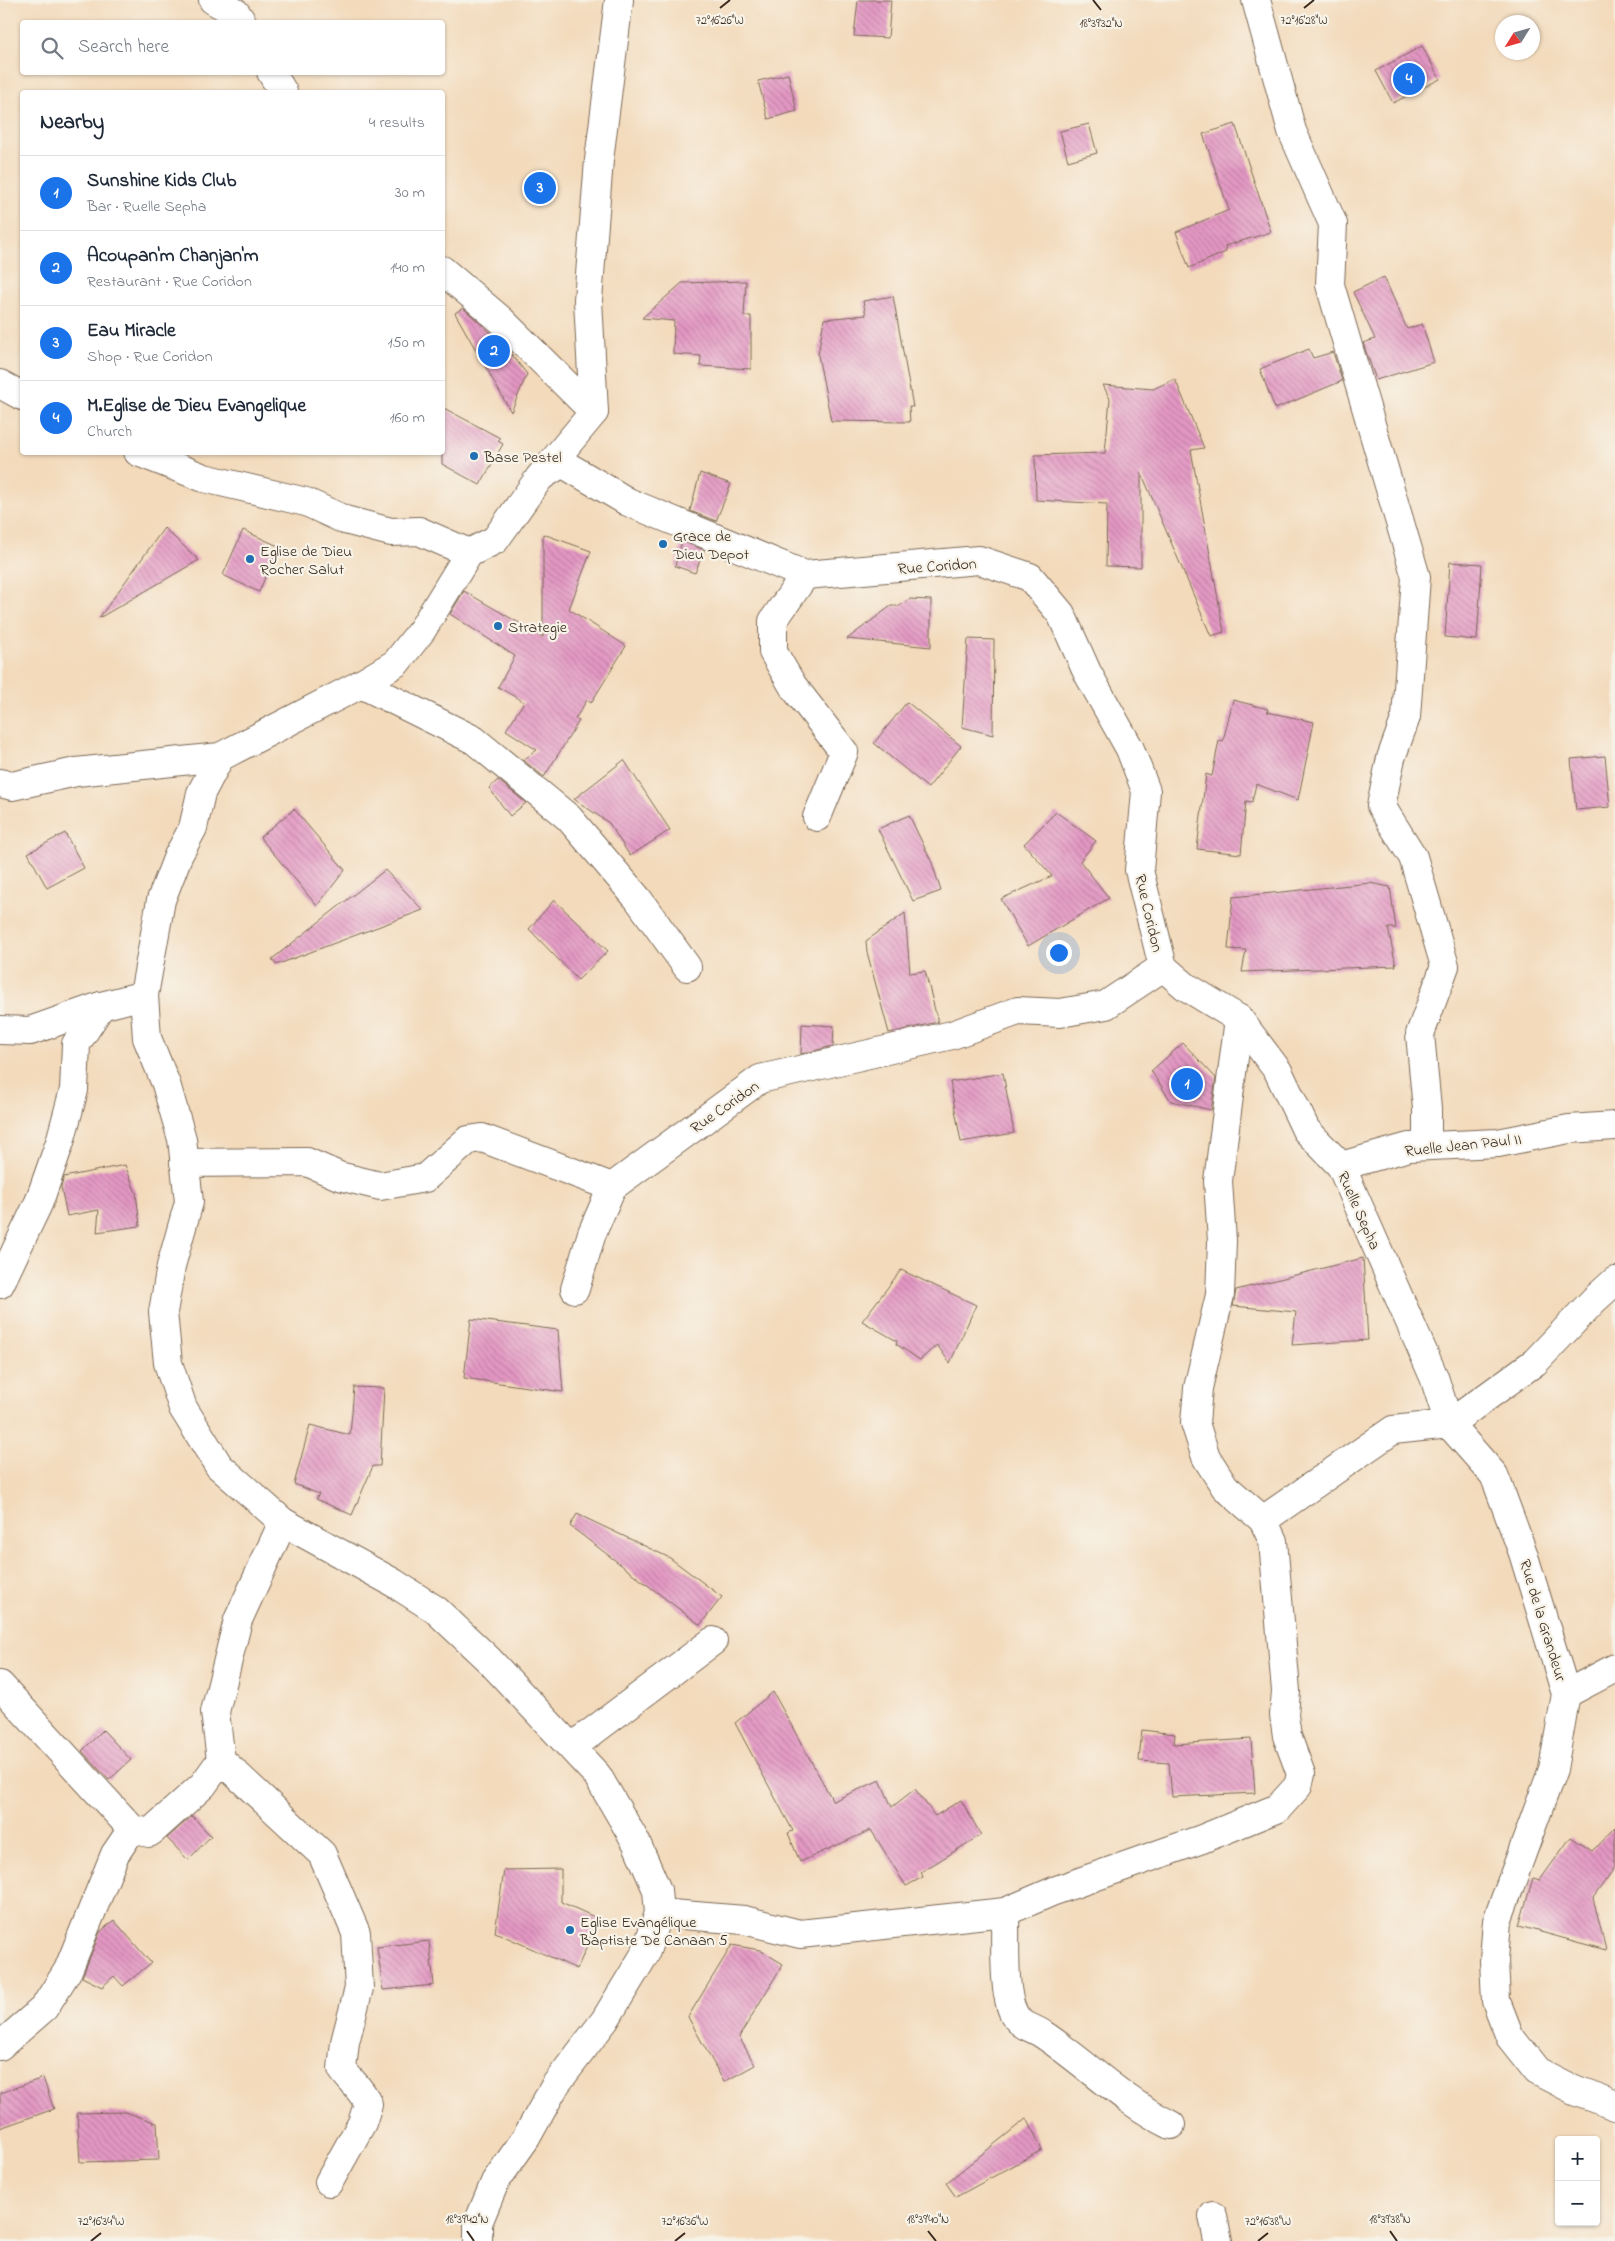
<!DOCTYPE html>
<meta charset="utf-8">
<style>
body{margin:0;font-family:"Indie Flower",sans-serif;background:#f2f2f3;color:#1f2937}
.controls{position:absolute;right:15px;bottom:15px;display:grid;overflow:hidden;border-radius:5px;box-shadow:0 1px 4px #0004}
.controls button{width:45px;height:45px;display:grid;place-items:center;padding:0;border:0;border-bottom:1px solid #e0e1e3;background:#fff;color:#1f2937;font:25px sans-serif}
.compass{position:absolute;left:1495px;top:15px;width:45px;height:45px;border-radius:50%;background:#fff;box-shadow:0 1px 4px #0004;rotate:233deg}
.you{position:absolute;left:1058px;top:952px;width:18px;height:18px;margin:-12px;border:4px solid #fff;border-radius:50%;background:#1a73e8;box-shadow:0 0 0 8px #1a73e833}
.badge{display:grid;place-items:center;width:32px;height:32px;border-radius:50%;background:#1a73e8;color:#fff;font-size:16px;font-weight:700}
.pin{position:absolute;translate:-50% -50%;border:2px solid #fff;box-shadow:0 1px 5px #0006}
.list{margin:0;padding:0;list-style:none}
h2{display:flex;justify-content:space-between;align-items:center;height:65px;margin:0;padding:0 20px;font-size:21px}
h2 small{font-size:16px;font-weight:400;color:#747a83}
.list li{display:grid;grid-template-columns:32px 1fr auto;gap:15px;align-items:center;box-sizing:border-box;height:75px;padding:0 20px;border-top:1px solid #e0e1e3}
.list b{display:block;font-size:19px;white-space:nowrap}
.list p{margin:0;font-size:16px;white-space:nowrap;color:#747a83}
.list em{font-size:16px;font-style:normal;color:#747a83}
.icon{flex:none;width:28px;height:28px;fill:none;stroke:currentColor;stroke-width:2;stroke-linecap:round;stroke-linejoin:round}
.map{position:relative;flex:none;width:1615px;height:2241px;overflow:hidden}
.search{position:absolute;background:#fff;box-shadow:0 1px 4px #0004;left:20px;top:20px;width:425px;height:55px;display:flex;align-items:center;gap:12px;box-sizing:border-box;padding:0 18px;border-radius:5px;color:#747a83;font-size:19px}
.panel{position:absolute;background:#fff;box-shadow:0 1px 4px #0004;left:20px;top:90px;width:425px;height:365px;border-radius:5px}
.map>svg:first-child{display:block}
</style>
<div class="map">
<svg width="1615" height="2241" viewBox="0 0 1615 2241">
<defs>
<pattern id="building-back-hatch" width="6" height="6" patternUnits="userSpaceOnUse" patternTransform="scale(1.25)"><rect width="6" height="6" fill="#e498c4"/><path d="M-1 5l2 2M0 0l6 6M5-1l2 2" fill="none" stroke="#ba7c9f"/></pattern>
</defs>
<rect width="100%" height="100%" fill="#f7f3e8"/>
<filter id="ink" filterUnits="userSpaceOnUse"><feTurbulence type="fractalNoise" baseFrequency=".02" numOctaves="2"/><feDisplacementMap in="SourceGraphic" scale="10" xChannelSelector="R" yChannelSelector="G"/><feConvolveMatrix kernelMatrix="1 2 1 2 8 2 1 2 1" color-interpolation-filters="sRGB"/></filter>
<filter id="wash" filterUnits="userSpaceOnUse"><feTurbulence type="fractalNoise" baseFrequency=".0096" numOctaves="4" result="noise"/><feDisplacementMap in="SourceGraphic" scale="20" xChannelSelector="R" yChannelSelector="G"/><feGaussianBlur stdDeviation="1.12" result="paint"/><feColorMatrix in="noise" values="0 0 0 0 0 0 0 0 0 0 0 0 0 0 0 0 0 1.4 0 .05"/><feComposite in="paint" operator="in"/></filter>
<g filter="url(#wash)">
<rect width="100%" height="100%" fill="#f3dabb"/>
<g id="blocks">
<g fill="url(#building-back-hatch)">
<path d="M 858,0 L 891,0 L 888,38 L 854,36 Z"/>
<path d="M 1422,46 L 1440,79 L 1393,103 L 1376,71 Z"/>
<path d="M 788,74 L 797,111 L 768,119 L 758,81 Z"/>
<path d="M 1089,124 L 1097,153 L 1068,161 L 1060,131 Z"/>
<path d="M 1235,124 L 1271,232 L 1225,246 L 1226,252 L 1189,268 L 1176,232 L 1229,210 L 1203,134 Z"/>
<path d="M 1384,277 L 1407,329 L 1422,324 L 1434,362 L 1376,380 L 1363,343 L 1375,339 L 1353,292 Z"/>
<path d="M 746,281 L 744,316 L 751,316 L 751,369 L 700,366 L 701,356 L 673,354 L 674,321 L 642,318 L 682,283 Z"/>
<path d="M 893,296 L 913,407 L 909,406 L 910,422 L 831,421 L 818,355 L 824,319 L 866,315 L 863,301 Z"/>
<path d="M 463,308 L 503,344 L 527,374 L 511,412 L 455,313 Z"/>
<path d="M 1309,349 L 1313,358 L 1333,352 L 1342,381 L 1275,409 L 1260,369 Z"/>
<path d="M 1175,379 L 1204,448 L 1191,450 L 1224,632 L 1211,636 L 1141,472 L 1141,567 L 1106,566 L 1107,504 L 1036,500 L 1035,455 L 1105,453 L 1110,399 L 1103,385 L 1153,389 Z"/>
<path d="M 442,407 L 500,438 L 498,441 L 503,444 L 480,485 L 442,464 Z"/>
<path d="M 700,473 L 731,484 L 716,521 L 690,511 Z"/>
<path d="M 164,528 L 199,560 L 99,618 Z"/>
<path d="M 243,530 L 278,546 L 259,592 L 223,575 Z"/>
<path d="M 543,534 L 591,551 L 569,609 L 626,646 L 591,703 L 587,700 L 575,719 L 579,721 L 544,777 L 523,760 L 537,750 L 506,730 L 524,702 L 498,687 L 515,656 L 450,614 L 464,591 L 543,637 Z"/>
<path d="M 682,541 L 704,550 L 695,573 L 675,566 Z"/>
<path d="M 1450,562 L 1482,564 L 1477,640 L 1445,637 Z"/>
<path d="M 910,599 L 931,600 L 931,647 L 847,639 L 891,606 L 899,606 Z"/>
<path d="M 968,639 L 994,640 L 993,735 L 962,727 Z"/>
<path d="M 1233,700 L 1268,709 L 1267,712 L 1314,722 L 1298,800 L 1256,784 L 1252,802 L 1246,801 L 1241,854 L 1197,849 L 1206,774 L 1212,776 L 1219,740 L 1223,741 Z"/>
<path d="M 907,702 L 961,746 L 928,788 L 874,743 Z"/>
<path d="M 1605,756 L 1610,807 L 1576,810 L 1571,759 Z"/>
<path d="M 624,760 L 670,830 L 630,856 L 609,823 L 574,799 Z"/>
<path d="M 498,780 L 526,803 L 510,816 L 489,788 Z"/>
<path d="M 294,809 L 345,870 L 317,906 L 260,837 Z"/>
<path d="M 1056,812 L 1096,841 L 1080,861 L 1109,898 L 1028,946 L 1001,899 L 1052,876 L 1024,844 Z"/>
<path d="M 909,815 L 932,863 L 941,891 L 913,901 L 878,829 Z"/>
<path d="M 65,833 L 84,868 L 47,888 L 28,853 Z"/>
<path d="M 385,870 L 423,910 L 276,965 L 272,959 Z"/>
<path d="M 1370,883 L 1390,887 L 1396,928 L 1388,928 L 1396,966 L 1242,972 L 1246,950 L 1228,949 L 1233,897 Z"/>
<path d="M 554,900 L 608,951 L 578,980 L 529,929 Z"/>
<path d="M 905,913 L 910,973 L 925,971 L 938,1022 L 889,1033 L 867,952 L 866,941 Z"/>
<path d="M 802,1024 L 834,1026 L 833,1046 L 801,1054 Z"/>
<path d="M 1183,1043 L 1216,1078 L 1211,1110 L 1171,1101 L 1151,1071 Z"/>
<path d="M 1003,1073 L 1014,1133 L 961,1142 L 950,1082 Z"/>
<path d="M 125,1165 L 136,1193 L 140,1226 L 97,1232 L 99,1210 L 67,1216 L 61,1187 L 64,1177 Z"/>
<path d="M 1363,1258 L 1368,1340 L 1292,1345 L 1296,1312 L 1233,1306 L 1236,1290 Z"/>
<path d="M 901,1270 L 976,1305 L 950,1363 L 937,1345 L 920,1360 L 896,1344 L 897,1341 L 862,1321 Z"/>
<path d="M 471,1319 L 558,1330 L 563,1392 L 464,1378 Z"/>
<path d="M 354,1387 L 384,1388 L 380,1466 L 373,1466 L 352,1515 L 316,1499 L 319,1494 L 294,1484 L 310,1425 L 350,1435 Z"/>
<path d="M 577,1514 L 670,1558 L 722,1597 L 700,1625 L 570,1526 Z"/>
<path d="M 773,1692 L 833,1801 L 880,1780 L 892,1807 L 915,1789 L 935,1816 L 961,1800 L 981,1835 L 921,1872 L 923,1877 L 906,1886 L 871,1830 L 800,1862 L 788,1833 L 793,1831 L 735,1723 Z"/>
<path d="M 103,1730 L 131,1760 L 109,1780 L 82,1751 Z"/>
<path d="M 1142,1730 L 1175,1734 L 1174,1744 L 1251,1739 L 1255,1793 L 1172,1797 L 1169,1763 L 1139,1761 Z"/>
<path d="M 192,1816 L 211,1836 L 188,1860 L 167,1838 Z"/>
<path d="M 1615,1827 L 1615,1867 L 1593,1898 L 1606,1950 L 1519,1926 L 1533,1878 L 1540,1880 L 1571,1837 L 1592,1851 Z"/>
<path d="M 561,1869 L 561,1902 L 599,1919 L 577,1969 L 495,1932 L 504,1870 Z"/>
<path d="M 114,1920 L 151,1963 L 123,1986 L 114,1976 L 102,1987 L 82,1977 L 100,1932 Z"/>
<path d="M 429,1941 L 434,1985 L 383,1990 L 377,1947 Z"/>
<path d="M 732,1945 L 760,1950 L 783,1964 L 739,2037 L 755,2065 L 724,2082 L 688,2017 Z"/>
<path d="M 43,2078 L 54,2109 L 0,2128 L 0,2093 Z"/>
<path d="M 125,2112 L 157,2123 L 159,2160 L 80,2162 L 77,2113 Z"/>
<path d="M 1027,2118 L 1042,2150 L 956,2197 L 946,2183 Z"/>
</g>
</g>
</g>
<g filter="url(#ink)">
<use href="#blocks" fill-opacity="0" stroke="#7b6855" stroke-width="1"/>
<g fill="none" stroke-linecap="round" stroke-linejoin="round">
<defs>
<g id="minor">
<path d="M 213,0 L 236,13 L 242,22"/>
<path d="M 1256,0 L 1292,131 L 1333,224 L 1330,285 L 1416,577 L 1406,717 L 1391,758 L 1381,806 L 1413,857 L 1445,966 L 1420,1034 L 1427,1109 L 1427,1146"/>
<path d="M 271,72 L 283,92"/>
<path d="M 442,270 L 501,320 L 594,412"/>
<path d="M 0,384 L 22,396"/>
<path d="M 138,452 L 204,478 L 306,502 L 345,520 L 391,532 L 419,531 L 469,553"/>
<path d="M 540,477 L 562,463 L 628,502 L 805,575 L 979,560 L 1030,577 L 1061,614 L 1087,672 L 1130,749 L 1146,791 L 1139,870 L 1163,967 L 1106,1005 L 1060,1013 L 1018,1011 L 952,1035 L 760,1079 L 612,1187 L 592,1233 L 575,1289"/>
<path d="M 805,575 L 773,621 L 773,652 L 793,686 L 844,752 L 817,817"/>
<path d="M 361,684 L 474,740 L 569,818 L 638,899 L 687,967"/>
<path d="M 220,757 L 201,793 L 193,828 L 178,856 L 161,900 L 144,995 L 147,1038 L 166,1084 L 182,1139 L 189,1202 L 171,1266 L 163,1312 L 168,1363 L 183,1408 L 219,1466 L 283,1522 L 394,1583 L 436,1610 L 489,1660 L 597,1775 L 636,1842 L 657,1890 L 659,1913 L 645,1954 L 605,2020 L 556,2084 L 526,2138 L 495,2182 L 478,2223 L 478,2241"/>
<path d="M 0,783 L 12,786 L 76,772 L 220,757 L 361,684 L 396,663 L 422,630 L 469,553 L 495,540 L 540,477 L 594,412 L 588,300 L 599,160 L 619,0"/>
<path d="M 1163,967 L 1185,986 L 1239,1019 L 1278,1071 L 1306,1130 L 1341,1166 L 1434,1377 L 1449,1424 L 1393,1430 L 1263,1520"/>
<path d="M 0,1030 L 30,1031 L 101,1006"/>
<path d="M 184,1163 L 307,1162 L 339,1176 L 380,1186 L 425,1178 L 468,1140 L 482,1138 L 612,1187"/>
<path d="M 1341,1166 L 1409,1147 L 1498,1143 L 1569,1129 L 1615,1126"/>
<path d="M 1615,1281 L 1594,1300 L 1535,1362 L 1449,1424 L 1494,1475 L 1498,1485 L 1523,1553 L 1566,1694 L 1553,1769 L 1497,1921 L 1494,1960 L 1496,2001 L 1510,2037 L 1537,2071 L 1574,2090 L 1615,2105"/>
<path d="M 0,1284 L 39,1202 L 60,1142 L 74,1090 L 76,1044 L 101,1006 L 144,995"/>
<path d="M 283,1522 L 238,1620 L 215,1712 L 221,1760 L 322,1854 L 356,1933 L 359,1988 L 345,2042 L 342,2069 C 350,2081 362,2089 368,2104 L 362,2123 L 329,2182"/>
<path d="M 0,1685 L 132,1829 L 115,1854 L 68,1970 L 44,2008 L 0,2046"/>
<path d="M 1566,1694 L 1615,1668"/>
<path d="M 572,1747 L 713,1641"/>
<path d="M 132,1829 L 149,1833 L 153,1830 L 203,1785 L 221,1760"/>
<path d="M 1005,1912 C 1006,1938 1002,1992 1014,2014 C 1021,2027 1033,2027 1044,2035 C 1087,2064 1124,2102 1171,2125"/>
<path d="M 659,1913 L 744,1920 L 800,1934 L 1005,1912 L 1054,1891 L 1202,1839 L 1278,1808 L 1298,1786 L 1301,1774 L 1287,1736 L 1284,1715 L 1286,1691 L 1273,1541 L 1263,1520 L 1225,1487 L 1206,1457 L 1195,1423 L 1198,1388 L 1220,1295 L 1222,1241 L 1218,1181 L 1239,1019"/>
<path d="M 1213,2216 L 1218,2241"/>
</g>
</defs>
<use href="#minor" stroke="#7b6855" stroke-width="30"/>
<use href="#minor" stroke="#fff" stroke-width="28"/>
</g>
</g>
<path fill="none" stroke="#3b2a1e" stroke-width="2" d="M 1093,0 L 1101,10M 720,8 L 730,0M 1304,8 L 1314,0M 467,2231 L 474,2241M 928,2231 L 936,2241M 1390,2231 L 1397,2241M 91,2241 L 101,2233M 675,2241 L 685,2233M 1258,2241 L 1268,2233"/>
<g fill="#1f6fb2" stroke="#f7f3e8" stroke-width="2">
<circle cx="474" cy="456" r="5"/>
<circle cx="663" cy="544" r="5"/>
<circle cx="250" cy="559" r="5"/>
<circle cx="498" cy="626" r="5"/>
<circle cx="570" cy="1930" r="5"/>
</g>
<g text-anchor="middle" stroke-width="4.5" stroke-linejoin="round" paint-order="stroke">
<g font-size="16" fill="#3b2a1e" stroke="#f7f3e8" text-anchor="start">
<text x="484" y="462">Base Pestel</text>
<text x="673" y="541">Grace de<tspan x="673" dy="18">Dieu Depot</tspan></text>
<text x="260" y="556">Eglise de Dieu<tspan x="260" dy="18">Rocher Salut</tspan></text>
<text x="508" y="632">Strategie</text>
<text x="580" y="1927">Eglise Evangélique<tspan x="580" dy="18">Baptiste De Canaan 5</tspan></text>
</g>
<g font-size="16" fill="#3b2a1e" stroke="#f7f3e8">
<text transform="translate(937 565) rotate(-4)" y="6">Rue Coridon</text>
<text transform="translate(1150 913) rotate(77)" y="6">Rue Coridon</text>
<text transform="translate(724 1106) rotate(-35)" y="6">Rue Coridon</text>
<text transform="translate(1463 1144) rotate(-6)" y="6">Ruelle Jean Paul II</text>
<text transform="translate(1360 1210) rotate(66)" y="6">Ruelle Sepha</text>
<text transform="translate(1544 1620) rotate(73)" y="6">Rue de la Grandeur</text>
</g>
</g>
<g font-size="12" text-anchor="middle" fill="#3b2a1e" stroke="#f7f3e8" stroke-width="4.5" stroke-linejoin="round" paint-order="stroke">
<text x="720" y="24">72°16'26"W</text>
<text x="1304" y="24">72°16'28"W</text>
<text x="1101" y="27">18°39'32"N</text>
<text x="467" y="2223">18°39'42"N</text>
<text x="928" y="2223">18°39'40"N</text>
<text x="1390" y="2223">18°39'38"N</text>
<text x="101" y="2225">72°16'34"W</text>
<text x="685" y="2225">72°16'36"W</text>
<text x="1268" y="2225">72°16'38"W</text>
</g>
</svg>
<div class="controls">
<button>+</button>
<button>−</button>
</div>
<svg class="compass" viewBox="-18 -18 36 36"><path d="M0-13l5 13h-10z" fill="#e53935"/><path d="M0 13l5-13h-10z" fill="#747a83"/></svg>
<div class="you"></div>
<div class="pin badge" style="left:1187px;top:1084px">1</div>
<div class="pin badge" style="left:494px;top:351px">2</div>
<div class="pin badge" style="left:540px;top:188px">3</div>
<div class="pin badge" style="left:1409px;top:79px">4</div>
<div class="search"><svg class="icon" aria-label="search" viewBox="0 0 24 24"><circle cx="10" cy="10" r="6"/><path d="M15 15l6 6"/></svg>Search here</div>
<section class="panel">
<h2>Nearby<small>4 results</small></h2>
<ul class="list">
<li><span class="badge">1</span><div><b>Sunshine Kids Club</b><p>Bar · Ruelle Sepha</p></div><em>30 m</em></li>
<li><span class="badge">2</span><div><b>Acoupan'm Chanjan'm</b><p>Restaurant · Rue Coridon</p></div><em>140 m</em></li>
<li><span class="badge">3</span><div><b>Eau Miracle</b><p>Shop · Rue Coridon</p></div><em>150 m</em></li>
<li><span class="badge">4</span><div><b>M.Eglise de Dieu Evangelique</b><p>Church</p></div><em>160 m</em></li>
</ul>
</section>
</div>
